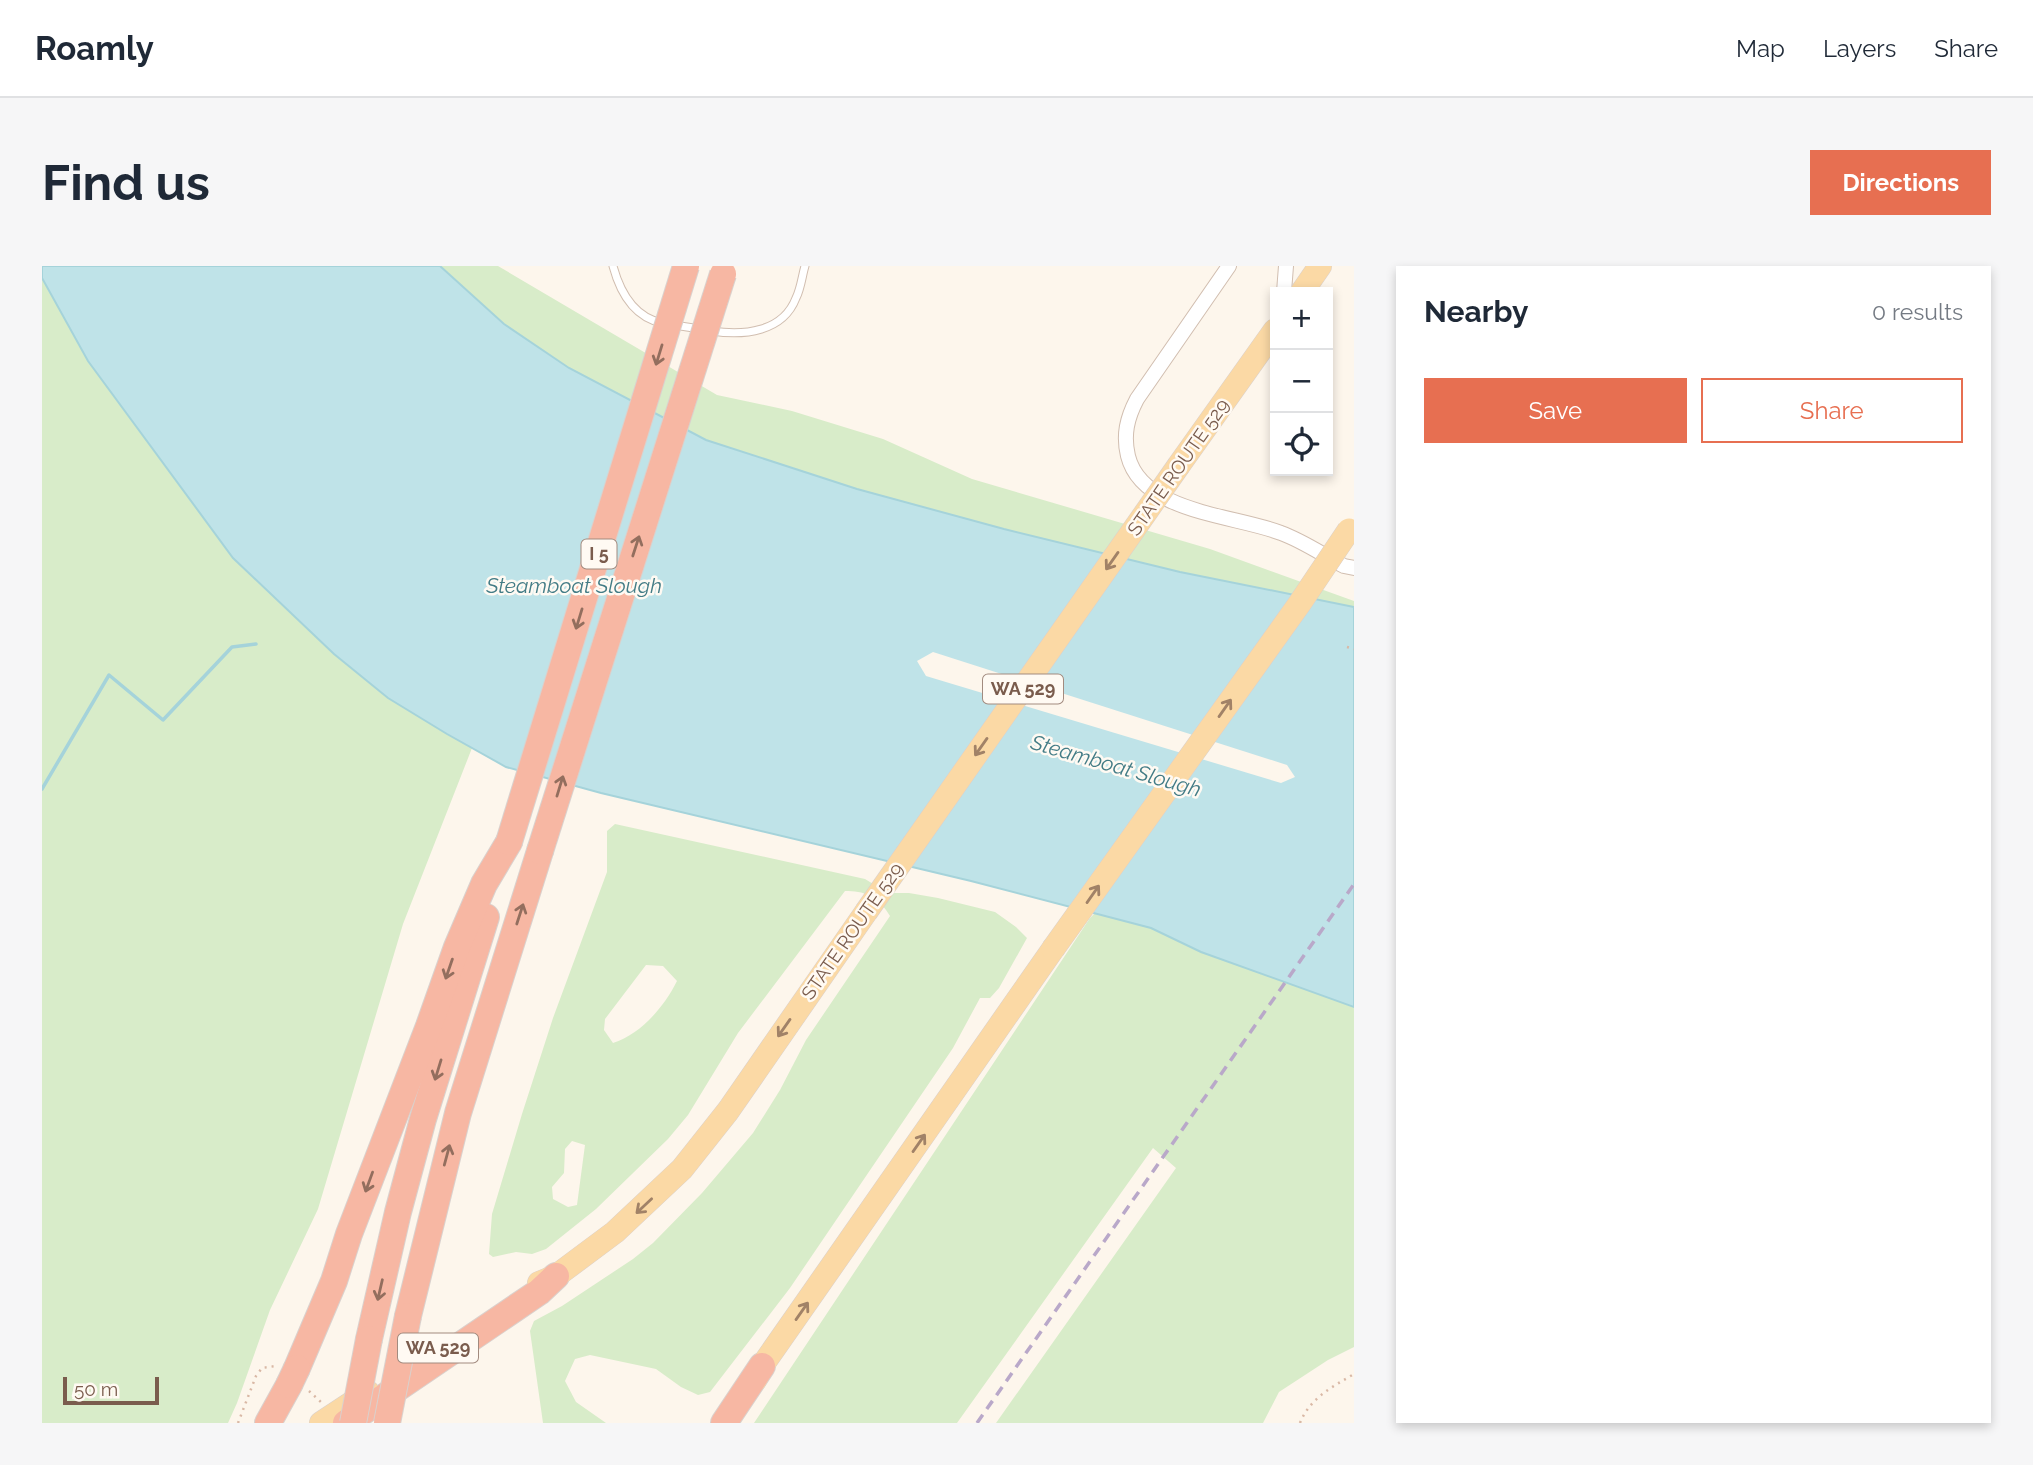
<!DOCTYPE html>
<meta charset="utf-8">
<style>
body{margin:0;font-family:Raleway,sans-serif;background:#f6f6f7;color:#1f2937}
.controls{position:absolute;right:21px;top:21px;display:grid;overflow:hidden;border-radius:0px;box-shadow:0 4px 10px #0003}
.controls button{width:63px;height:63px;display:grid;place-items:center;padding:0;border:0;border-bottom:2px solid #e0e1e3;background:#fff;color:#1f2937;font:35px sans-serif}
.scale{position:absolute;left:21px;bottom:18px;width:96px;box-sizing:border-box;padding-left:7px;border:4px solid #7a5c4d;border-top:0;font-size:19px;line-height:24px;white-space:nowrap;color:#7a5c4d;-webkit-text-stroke:5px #fffaf3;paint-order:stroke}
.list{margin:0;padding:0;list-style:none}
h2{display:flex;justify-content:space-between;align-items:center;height:91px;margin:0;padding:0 28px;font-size:30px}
h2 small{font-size:23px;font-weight:400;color:#747a83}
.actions{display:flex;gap:14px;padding:21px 28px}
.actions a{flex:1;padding:16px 0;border:2px solid #e76f51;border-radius:0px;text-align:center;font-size:24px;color:#e76f51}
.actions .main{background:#e76f51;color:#fff}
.icon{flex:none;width:38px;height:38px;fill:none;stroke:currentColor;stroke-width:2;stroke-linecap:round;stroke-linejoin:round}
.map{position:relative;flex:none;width:1312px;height:1157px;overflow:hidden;border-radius:0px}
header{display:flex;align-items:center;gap:42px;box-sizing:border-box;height:98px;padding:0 35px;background:#fff;border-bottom:2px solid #e0e1e3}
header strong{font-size:33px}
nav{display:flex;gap:38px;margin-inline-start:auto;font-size:24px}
.intro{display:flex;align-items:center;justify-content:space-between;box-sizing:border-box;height:168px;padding:0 42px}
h1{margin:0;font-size:49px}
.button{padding:18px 32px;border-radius:0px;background:#e76f51;color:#fff;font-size:24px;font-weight:700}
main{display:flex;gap:42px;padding:0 42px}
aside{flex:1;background:#fff;border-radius:0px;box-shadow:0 4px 10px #0003}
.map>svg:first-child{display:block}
</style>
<header>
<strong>Roamly</strong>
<nav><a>Map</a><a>Layers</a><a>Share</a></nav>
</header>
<div class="intro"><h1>Find us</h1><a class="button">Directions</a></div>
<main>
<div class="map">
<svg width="1312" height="1157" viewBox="0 0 1312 1157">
<rect width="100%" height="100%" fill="#fdf6ec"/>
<g fill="#d8ecc9" fill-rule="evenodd">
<path d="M 398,0 L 456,0 L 675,129 L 750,145 L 841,173 L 930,213 L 1168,283 L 1312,335 L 1312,341 L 1138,306 L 962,263 L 815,223 L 664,174 L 527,102 L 462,58 Z"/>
<path d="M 0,12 L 46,95 L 191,292 L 292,388 L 346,432 L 430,482 L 361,658 L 276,943 L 228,1044 L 195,1137 L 186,1157 L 0,1157 Z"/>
<path d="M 573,558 L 823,613 L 846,627 L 867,627 L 896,632 L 953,646 L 974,661 L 985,672 L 957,722 L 948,732 L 938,732 L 911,782 L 748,1022 L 668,1126 L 656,1129 L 639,1121 L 614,1103 L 548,1089 L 533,1093 L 523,1115 L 534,1136 L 564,1157 L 501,1157 L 488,1065 L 492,1055 L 520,1040 L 591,993 L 611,977 L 660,927 L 711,867 L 738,824 L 764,774 L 848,650 C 838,632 823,624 803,625 L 696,767 L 646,849 L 626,873 L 554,943 L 504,983 L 490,988 L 474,986 L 451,991 L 447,988 L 450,948 L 480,848 L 511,752 L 565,606 L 565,565 ZM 604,699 L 621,700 L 635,715 C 622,741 599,768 571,777 L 562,764 L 563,753 ZM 530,875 L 543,879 L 535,939 L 526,941 L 511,933 L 510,921 L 522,907 L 523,883 Z"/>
<path d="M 1053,647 L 1109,662 L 1159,686 L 1312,741 L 1312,1081 L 1286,1094 L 1237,1126 L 1221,1157 L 954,1157 L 1134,902 L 1111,882 L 915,1157 L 712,1157 L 1048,652 Z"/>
</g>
<path fill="#bfe3e8" stroke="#a5d3da" stroke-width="2" d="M 0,0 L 398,0 L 462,58 L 527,102 L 664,174 L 815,223 L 962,263 L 1138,306 L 1312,341 L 1312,741 L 1159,686 L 1109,662 L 929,615 L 559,527 L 464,501 L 405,468 L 346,432 L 292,388 L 191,292 L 46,95 L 0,12 Z"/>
<path fill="#fdf6ec" d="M 891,386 L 1245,499 L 1253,511 L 1239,517 L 884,410 L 875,395 Z"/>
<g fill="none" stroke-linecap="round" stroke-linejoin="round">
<path stroke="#a5d3da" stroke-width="3.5" d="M 0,523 L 67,409 L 121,454 L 190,381 L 214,378"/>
<defs>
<g id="service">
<path d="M 571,0 C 578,26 592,51 620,57"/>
<path d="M 632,59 L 658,63"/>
<path d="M 670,65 C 702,70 741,66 754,32 C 759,22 760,10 763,0"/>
</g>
<g id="minor">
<path d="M 1187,0 L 1095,133 C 1085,152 1081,169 1086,190 C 1100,247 1193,249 1239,267 C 1261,275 1281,289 1302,300 L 1312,302"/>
<path d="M 1242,26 L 1244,0"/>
</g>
<g id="primary">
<path d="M 1260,26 L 1278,0"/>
<path d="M 1137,199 L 1233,64"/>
<path d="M 497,1017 L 514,1010 L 573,966 L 640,903 L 686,845 L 824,646"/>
<path d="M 713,1114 L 720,1100 L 1011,683"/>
<path d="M 279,1157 L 326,1126"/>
</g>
<g id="motorway">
<path d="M 366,1050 L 416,847 L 498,585"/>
<path d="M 327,1073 L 356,946 L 381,853 L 444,651"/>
<path d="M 255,1102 L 292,1015 L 307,968 L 387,760 L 415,681 L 442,618 L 467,576"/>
<path d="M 226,1157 L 247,1119"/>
<path d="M 304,1157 L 497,1026 L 514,1010"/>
<path d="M 682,1157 L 720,1100"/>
</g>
</defs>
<use href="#service" stroke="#d1beb0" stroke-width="9"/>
<use href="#minor" stroke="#d1beb0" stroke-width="16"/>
<use href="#primary" stroke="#dad1cd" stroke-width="24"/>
<use href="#motorway" stroke="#dad1cd" stroke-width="28"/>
<g stroke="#d9b8a5" stroke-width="2.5" stroke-dasharray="2 5" stroke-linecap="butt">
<path d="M 1305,381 L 1312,383"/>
<path d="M 267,1125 L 280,1137"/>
<path d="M 196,1157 L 214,1110 L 220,1102 L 234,1100"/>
<path d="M 1258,1157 C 1268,1132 1290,1121 1312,1108"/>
</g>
<use href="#service" stroke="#fff" stroke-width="7"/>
<use href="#minor" stroke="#fff" stroke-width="14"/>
<use href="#primary" stroke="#fbd9a5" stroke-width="23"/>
<use href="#motorway" stroke="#f7b7a3" stroke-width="26"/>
<path stroke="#b9a8c9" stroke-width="3.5" stroke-dasharray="10 7" stroke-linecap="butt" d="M 935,1157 L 1312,618"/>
<defs>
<g id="primary-bridge">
<path d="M 824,646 L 1137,199"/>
<path d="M 1011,683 L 1258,337 L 1307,264"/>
</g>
<g id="motorway-bridge">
<path d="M 467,576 L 644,0"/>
<path d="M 498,585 L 681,8"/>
<path d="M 247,1119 L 255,1102"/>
<path d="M 311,1157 L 327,1073"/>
<path d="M 345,1157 L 366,1050"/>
</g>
</defs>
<use href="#primary-bridge" stroke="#dad1cd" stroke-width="24" stroke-linecap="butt"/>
<use href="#motorway-bridge" stroke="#dad1cd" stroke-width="28" stroke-linecap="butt"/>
<use href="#primary-bridge" stroke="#fbd9a5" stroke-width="23"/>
<use href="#motorway-bridge" stroke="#f7b7a3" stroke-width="26"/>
</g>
<defs><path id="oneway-shaft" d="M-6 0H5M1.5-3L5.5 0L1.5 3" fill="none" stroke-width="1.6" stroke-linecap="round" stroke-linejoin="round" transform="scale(1.75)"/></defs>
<g stroke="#936e5e">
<use href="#oneway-shaft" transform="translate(617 89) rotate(107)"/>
<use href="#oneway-shaft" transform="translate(594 280) rotate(-72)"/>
<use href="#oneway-shaft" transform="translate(537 353) rotate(107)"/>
<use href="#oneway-shaft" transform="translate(518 520) rotate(-73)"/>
<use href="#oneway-shaft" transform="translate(478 648) rotate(-72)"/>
<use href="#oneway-shaft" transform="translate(407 703) rotate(109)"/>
<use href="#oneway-shaft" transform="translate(396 804) rotate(107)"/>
<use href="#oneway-shaft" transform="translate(405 889) rotate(-75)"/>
<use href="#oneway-shaft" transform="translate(327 916) rotate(110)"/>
<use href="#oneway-shaft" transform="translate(338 1024) rotate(103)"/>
</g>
<g stroke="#a18267">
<use href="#oneway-shaft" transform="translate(1070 295) rotate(125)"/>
<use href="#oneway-shaft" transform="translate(1183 442) rotate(-55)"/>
<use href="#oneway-shaft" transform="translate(939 481) rotate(125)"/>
<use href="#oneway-shaft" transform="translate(1051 628) rotate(-55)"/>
<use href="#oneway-shaft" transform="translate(742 762) rotate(125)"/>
<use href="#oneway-shaft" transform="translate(877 877) rotate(-55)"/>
<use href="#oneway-shaft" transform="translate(602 940) rotate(137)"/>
<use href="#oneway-shaft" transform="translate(760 1045) rotate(-55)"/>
</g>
<g text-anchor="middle" stroke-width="5" stroke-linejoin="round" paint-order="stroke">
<g fill="#fffaf3" stroke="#a28b7f" stroke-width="2">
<rect x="539.5" y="273.5" width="35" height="29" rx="5"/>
<rect x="941" y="408.5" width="80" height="29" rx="5"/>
<rect x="356" y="1067.5" width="80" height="29" rx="5"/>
</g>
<g font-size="18" font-weight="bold" fill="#7a5c4d">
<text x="557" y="294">I 5</text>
<text x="981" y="429">WA 529</text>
<text x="396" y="1088">WA 529</text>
</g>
<g font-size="19" fill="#7a5c4d" stroke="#fffaf3">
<text transform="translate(1136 201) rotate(-55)" y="7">STATE ROUTE 529</text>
<text transform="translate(810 665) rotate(-55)" y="7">STATE ROUTE 529</text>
</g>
<g font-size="21" font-style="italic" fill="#437c86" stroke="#fffaf3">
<text x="532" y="327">Steamboat Slough</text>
<text transform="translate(1074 500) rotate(16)" y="7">Steamboat Slough</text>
</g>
</g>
</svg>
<div class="controls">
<button>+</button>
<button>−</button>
<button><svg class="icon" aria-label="locate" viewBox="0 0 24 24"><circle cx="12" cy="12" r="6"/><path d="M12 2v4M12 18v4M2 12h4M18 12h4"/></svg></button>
</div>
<div class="scale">50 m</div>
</div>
<aside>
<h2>Nearby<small>0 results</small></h2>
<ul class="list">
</ul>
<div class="actions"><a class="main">Save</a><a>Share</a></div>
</aside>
</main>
